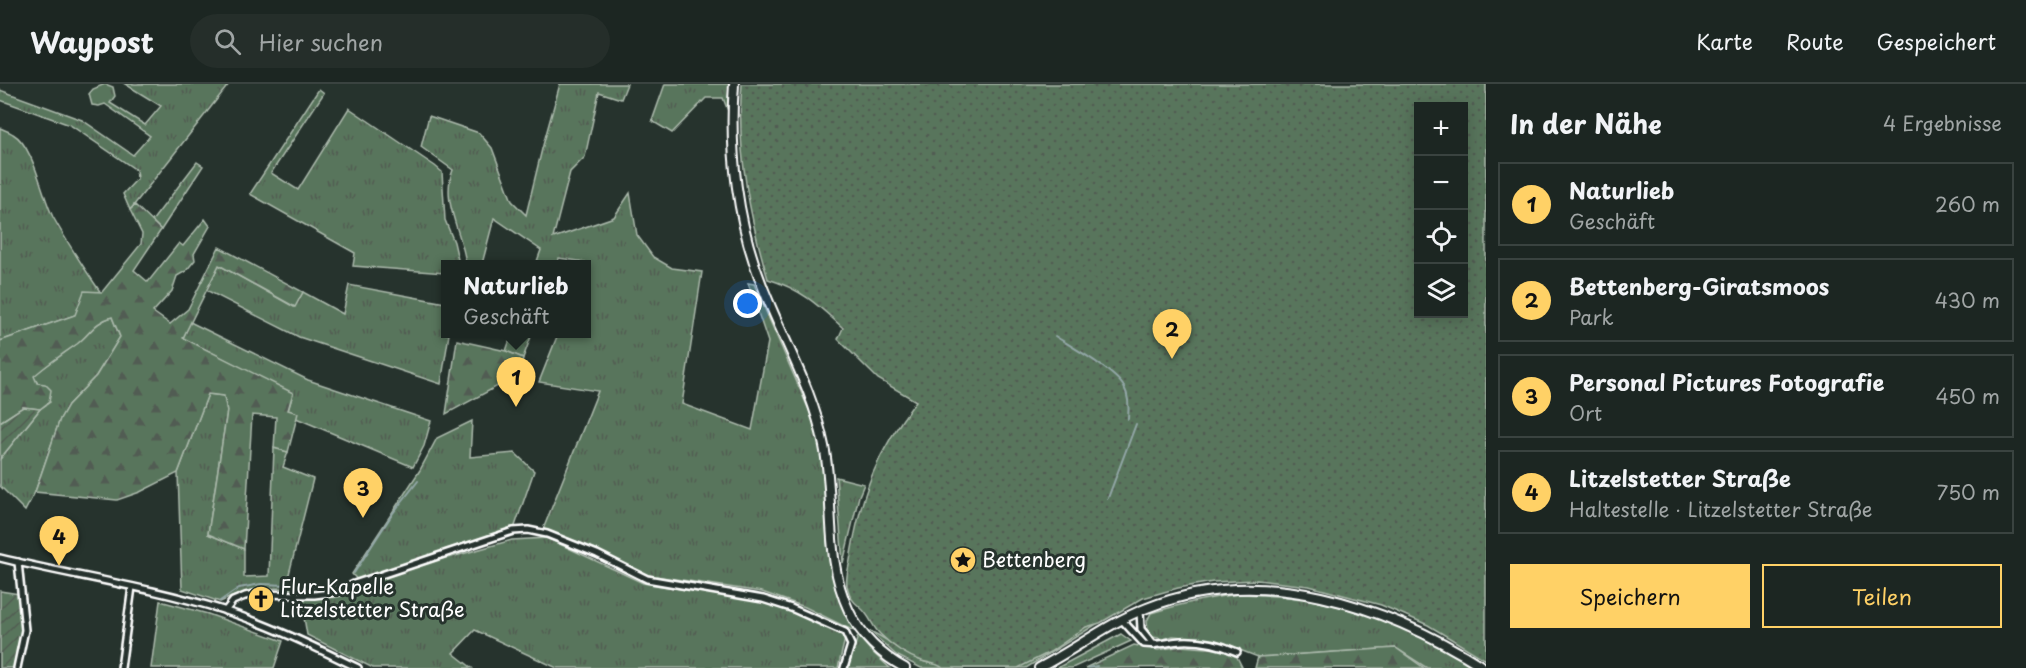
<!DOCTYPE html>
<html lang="de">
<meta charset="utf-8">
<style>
body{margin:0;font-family:"Playpen Sans",sans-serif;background:#252e2a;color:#f1f3f6}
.controls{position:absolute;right:18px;top:18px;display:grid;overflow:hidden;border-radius:0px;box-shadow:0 3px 15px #0003}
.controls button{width:54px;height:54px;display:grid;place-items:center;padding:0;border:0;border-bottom:2px solid #3a4340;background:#1c2622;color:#f1f3f6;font:30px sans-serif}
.you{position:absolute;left:748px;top:220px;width:21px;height:21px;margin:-15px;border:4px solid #fff;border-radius:50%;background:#1a73e8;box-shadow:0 0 0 9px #1a73e833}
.badge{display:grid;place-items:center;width:39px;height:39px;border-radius:50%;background:#ffd166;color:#111;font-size:20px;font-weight:700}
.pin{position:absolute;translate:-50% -50px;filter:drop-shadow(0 2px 3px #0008)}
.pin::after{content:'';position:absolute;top:32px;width:21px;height:18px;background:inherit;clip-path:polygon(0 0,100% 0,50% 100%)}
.popup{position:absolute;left:441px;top:176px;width:150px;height:78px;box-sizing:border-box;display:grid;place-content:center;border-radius:0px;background:#1c2622;filter:drop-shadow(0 2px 4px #0005);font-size:20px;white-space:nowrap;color:#a0a5a5}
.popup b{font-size:22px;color:#f1f3f6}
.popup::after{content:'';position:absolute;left:50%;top:100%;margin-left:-12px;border:12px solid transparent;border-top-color:#1c2622}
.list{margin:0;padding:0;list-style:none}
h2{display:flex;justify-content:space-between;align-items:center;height:78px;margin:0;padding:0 24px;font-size:26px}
h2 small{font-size:20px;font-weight:400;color:#a0a5a5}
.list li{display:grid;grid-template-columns:39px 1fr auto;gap:18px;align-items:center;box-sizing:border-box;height:84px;margin:0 12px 12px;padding:0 12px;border:2px solid #3a4340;border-radius:0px}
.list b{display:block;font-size:22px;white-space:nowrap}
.list p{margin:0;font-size:20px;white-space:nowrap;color:#a0a5a5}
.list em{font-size:20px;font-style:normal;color:#a0a5a5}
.actions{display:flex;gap:12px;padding:18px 24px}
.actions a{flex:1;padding:14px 0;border:2px solid #ffd166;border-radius:0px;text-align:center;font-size:21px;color:#ffd166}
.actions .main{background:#ffd166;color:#111}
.icon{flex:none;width:33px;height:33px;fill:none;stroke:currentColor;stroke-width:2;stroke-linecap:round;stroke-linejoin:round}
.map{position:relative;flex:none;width:1486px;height:584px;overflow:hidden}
header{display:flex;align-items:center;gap:36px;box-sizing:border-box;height:84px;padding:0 30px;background:#1c2622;border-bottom:2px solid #3a4340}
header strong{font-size:28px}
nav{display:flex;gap:33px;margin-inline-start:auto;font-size:21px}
.search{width:420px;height:54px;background:#252e2a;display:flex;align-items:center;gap:15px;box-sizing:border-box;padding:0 21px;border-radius:33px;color:#a0a5a5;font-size:22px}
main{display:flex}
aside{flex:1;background:#1c2622}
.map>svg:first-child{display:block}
</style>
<header>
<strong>Waypost</strong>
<div class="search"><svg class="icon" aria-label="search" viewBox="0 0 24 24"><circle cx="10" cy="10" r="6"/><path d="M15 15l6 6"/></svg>Hier suchen</div>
<nav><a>Karte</a><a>Route</a><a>Gespeichert</a></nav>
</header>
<main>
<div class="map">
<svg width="1486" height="584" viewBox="0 0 1486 584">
<defs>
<pattern id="grass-tufts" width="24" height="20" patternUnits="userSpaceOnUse" patternTransform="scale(1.5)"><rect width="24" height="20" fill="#59755b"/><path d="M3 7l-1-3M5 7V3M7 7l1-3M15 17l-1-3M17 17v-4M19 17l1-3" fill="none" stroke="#515c52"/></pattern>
<pattern id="forest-firs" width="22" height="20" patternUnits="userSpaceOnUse" patternTransform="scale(1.5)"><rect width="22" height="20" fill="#59755b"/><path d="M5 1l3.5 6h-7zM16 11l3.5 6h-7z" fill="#515c52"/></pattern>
<pattern id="park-dots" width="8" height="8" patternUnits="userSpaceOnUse" patternTransform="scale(1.5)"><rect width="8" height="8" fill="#59755b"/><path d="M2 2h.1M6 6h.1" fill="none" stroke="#515c52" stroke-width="1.8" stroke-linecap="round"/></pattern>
<pattern id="garden-furrows" width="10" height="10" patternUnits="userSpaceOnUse" patternTransform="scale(1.5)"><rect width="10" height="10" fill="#59755b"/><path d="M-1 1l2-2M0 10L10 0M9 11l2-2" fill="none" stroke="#515c52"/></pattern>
</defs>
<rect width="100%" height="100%" fill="#26332d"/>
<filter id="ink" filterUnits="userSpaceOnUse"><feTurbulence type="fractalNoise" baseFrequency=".0167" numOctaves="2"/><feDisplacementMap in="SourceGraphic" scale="12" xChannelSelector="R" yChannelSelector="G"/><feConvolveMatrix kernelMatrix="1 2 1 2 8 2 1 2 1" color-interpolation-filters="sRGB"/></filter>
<g filter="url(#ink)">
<g fill="url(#grass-tufts)" stroke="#acbaad" stroke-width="1.5">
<path d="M 105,0 L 113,3 L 115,12 L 110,19 L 145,41 L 161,22 L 125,0 L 229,0 L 130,126 L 123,110 L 137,95 L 136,86 L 70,41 L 0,16 L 0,6 L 82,36 L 133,71 L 150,52 L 105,20 L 99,22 L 92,21 L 89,10 L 93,5 Z"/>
<path d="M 560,0 L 627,0 L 621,15 L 599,8 L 585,73 L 570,88 L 553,154 L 614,133 L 630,109 L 637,151 L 653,173 L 672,184 L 702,188 L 682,320 L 752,346 L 768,258 L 748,199 L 754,200 L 812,333 L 820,361 L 826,408 L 827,458 L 830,476 L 835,504 L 854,547 L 805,523 L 762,508 L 648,491 L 598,468 L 542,448 L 598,307 L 539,298 L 558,250 L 586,250 L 586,180 L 585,180 L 585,178 L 559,174 L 557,180 L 536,180 L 541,166 L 494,134 L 482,180 L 466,180 C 463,150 440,117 453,86 L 421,63 L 429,32 L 479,49 L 492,64 L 512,117 L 526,131 L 542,65 Z"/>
<path d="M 665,0 L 729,0 L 728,27 L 723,14 L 706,14 L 672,49 L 652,37 Z"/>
<path d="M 319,5 L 324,9 L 271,89 L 298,106 L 349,24 L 435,82 L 442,88 L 445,136 L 454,158 L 459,180 L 446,180 L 445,189 L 353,182 L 355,169 L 250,110 Z"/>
<path d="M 0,44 C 4,46 9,47 13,50 C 34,62 42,112 53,133 C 68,160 84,184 101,209 L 75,231 L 0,257 Z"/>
<path d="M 197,78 L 203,82 L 161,146 L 152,137 Z"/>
<path d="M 219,181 L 294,223 L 303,208 L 343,230 L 349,201 L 445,219 L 446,250 L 449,250 L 441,300 L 299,253 L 206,206 Z"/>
<path d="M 112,233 L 120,253 L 96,292 L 68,321 L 60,335 L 35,408 L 25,427 L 0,402 L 0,375 L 40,325 L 50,318 L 33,292 C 48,280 64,270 79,258 C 92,248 94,238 112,233 Z"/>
<path d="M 190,238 L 308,296 L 431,337 L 424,362 L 413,383 L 296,334 L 297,329 L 288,327 L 293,310 L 183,254 Z"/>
<path d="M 512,250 L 532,250 L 523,274 L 506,267 Z"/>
<path d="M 208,310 L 224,312 L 227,327 L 208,450 L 244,465 L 244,493 L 269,492 L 274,364 L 288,368 L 283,383 L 313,395 L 288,494 L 304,501 L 303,506 C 271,502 250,504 220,518 L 182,505 L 178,389 Z"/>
<path d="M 472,337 L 470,373 L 515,369 L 534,387 L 514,445 L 447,471 L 448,474 L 512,456 L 547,454 L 643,499 L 763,518 L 791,527 L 843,549 L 845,555 L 838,584 L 557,584 L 475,546 L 453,569 L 472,584 L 373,584 L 307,551 L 301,516 L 350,509 L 361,500 L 352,490 L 420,386 L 437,354 Z"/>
<path d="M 836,393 L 864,400 L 859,412 L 843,479 Z"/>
<path d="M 1241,510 C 1263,511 1287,512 1310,516 C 1363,526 1432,550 1475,584 L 1427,584 L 1396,564 L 1258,573 L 1214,556 L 1173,552 L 1163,555 L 1153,553 L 1148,547 L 1147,537 L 1151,529 C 1181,520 1210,513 1241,510 Z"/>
<path d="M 160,517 L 208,530 L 283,557 L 274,584 L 151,584 Z"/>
<path d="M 1119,526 L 1026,584 L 921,584 L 896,571 L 870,547 C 889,555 905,572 925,578 C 932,580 939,580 945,581 Z"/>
<path d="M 1121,550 L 1131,557 L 1072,584 L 1057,584 Z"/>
<path d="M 858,552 L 871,567 L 890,584 L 848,584 Z"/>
</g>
<g fill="url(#forest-firs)" stroke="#acbaad" stroke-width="1.5">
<path d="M 135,121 L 161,146 L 134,186 L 148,198 L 179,159 L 183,162 L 205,135 L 210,142 L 194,170 L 195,176 L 186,187 L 177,192 L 172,207 L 153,228 L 170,240 L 188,225 L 219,163 L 303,208 L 295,223 L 219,181 L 183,254 L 293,309 L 288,326 L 298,329 L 288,368 L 274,364 L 276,333 L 252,331 L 244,465 L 208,450 L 227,327 L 224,312 L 208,310 L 178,389 L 140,408 L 117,416 L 35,408 L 60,335 L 68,321 L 96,292 L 120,253 L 112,233 C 94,238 91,249 77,260 C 62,270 48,280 34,292 L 37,299 L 45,300 L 51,306 L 49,318 L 40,325 L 23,323 L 0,338 L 0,257 L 75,231 L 84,207 L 102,208 L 141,160 L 142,150 L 130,126 Z"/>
<path d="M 457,256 L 506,267 L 523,274 L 520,290 L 446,330 Z"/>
<path d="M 1134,561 L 1158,566 L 1181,562 L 1220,565 L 1237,573 L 1242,583 L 1085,584 Z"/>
<path d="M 1396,564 L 1424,584 L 1255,584 L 1258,573 Z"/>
</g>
<path fill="url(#park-dots)" stroke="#acbaad" stroke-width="1.5" fill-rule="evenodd" d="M 742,0 L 1486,0 L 1486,576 L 1428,541 L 1381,521 L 1309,502 L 1257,496 L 1213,498 L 1178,504 L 1143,514 L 1100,539 L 1086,543 L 1050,568 L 1018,584 L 943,584 C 937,579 929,579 922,577 C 907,572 891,561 880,550 C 874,544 872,538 867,531 C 858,518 852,522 847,502 C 845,493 850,480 851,470 C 862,407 877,368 916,317 L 878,295 L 838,255 L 843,244 C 818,221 801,205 768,195 C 749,132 736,66 742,0 ZM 1418,22 L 1464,22 L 1464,230 L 1418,230 Z"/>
<g fill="url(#garden-furrows)" stroke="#acbaad" stroke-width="1.5">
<path d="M 23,323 L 40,325 L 0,375 L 0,338 Z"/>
<path d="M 0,507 L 19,510 C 27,539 23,555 17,584 L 0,584 Z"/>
</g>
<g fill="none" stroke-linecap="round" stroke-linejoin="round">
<g stroke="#92a7a7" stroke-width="2">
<path d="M 1055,252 C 1072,263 1115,287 1124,303 C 1129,312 1129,325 1128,335"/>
<path d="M 1108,414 L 1136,340"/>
<path d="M 354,489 L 393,429 L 418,397"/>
<path d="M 220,517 L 239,504 L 261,500 L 314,502 L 340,500"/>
<path d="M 1088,584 L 1097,582"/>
</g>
<defs>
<g id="street">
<path d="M 0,474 C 74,492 150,503 223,526 C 270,541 315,563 358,584"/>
<path d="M 225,527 L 233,517 L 245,512 L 255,510 L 314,511 L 339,508 L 354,500 L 513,447 L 528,446 L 547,450 L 597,470 L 647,495 L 763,515 L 791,524 L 845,548 L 851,561 L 844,584"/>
<path d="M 1140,527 L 1141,545 L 1154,561"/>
<path d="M 1121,535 L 1144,560 C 1157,562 1168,558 1181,557 C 1201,556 1219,560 1237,568"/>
<path d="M 17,584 L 25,546 L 18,478"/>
<path d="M 121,584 L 132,503"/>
</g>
<g id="secondary">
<path d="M 734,0 C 729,67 737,138 762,201 C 782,254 813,305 824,362 C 835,416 824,475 849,527 C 860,551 882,572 905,584"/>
<path d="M 1039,584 C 1076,565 1108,539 1147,524 C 1261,478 1386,521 1485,584"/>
</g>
</defs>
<use href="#street" stroke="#fff" stroke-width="10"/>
<use href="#secondary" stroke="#fff" stroke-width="12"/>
<use href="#street" stroke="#26332d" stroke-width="5"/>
<use href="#secondary" stroke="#26332d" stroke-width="8"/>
</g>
</g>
<defs>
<symbol id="sight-disc" viewBox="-11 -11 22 22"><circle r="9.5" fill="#ffd166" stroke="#26332d"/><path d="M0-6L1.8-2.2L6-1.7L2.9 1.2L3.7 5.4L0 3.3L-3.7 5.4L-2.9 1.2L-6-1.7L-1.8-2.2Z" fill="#111"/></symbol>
<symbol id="church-disc" viewBox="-11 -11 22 22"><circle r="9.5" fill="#ffd166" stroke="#26332d"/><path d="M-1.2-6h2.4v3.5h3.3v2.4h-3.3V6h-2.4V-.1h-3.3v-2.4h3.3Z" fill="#111"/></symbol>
</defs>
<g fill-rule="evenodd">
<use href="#sight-disc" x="948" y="461" width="30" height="30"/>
<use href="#church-disc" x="246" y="500" width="30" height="30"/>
</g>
<g text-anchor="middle" stroke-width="6" stroke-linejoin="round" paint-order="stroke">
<g font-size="20" fill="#fff" stroke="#26332d" text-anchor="start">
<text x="982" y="483">Bettenberg</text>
<text x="280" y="510">Flur-Kapelle<tspan x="280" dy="23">Litzelstetter Straße</tspan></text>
</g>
</g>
</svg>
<div class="controls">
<button>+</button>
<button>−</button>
<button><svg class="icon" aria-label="locate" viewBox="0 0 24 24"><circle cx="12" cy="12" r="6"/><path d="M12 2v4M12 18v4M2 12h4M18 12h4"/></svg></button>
<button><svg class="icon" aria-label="layers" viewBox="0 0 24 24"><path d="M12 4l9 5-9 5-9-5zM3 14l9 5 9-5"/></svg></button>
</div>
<div class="you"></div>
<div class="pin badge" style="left:516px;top:323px">1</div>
<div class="popup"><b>Naturlieb</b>Geschäft</div>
<div class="pin badge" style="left:1172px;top:275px">2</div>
<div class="pin badge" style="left:363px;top:434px">3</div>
<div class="pin badge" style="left:59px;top:482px">4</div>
</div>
<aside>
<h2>In der Nähe<small>4 Ergebnisse</small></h2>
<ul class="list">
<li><span class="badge">1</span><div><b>Naturlieb</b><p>Geschäft</p></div><em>260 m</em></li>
<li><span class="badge">2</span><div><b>Bettenberg-Giratsmoos</b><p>Park</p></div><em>430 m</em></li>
<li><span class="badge">3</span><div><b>Personal Pictures Fotografie</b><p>Ort</p></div><em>450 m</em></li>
<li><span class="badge">4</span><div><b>Litzelstetter Straße</b><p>Haltestelle · Litzelstetter Straße</p></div><em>750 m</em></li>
</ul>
<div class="actions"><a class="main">Speichern</a><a>Teilen</a></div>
</aside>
</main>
